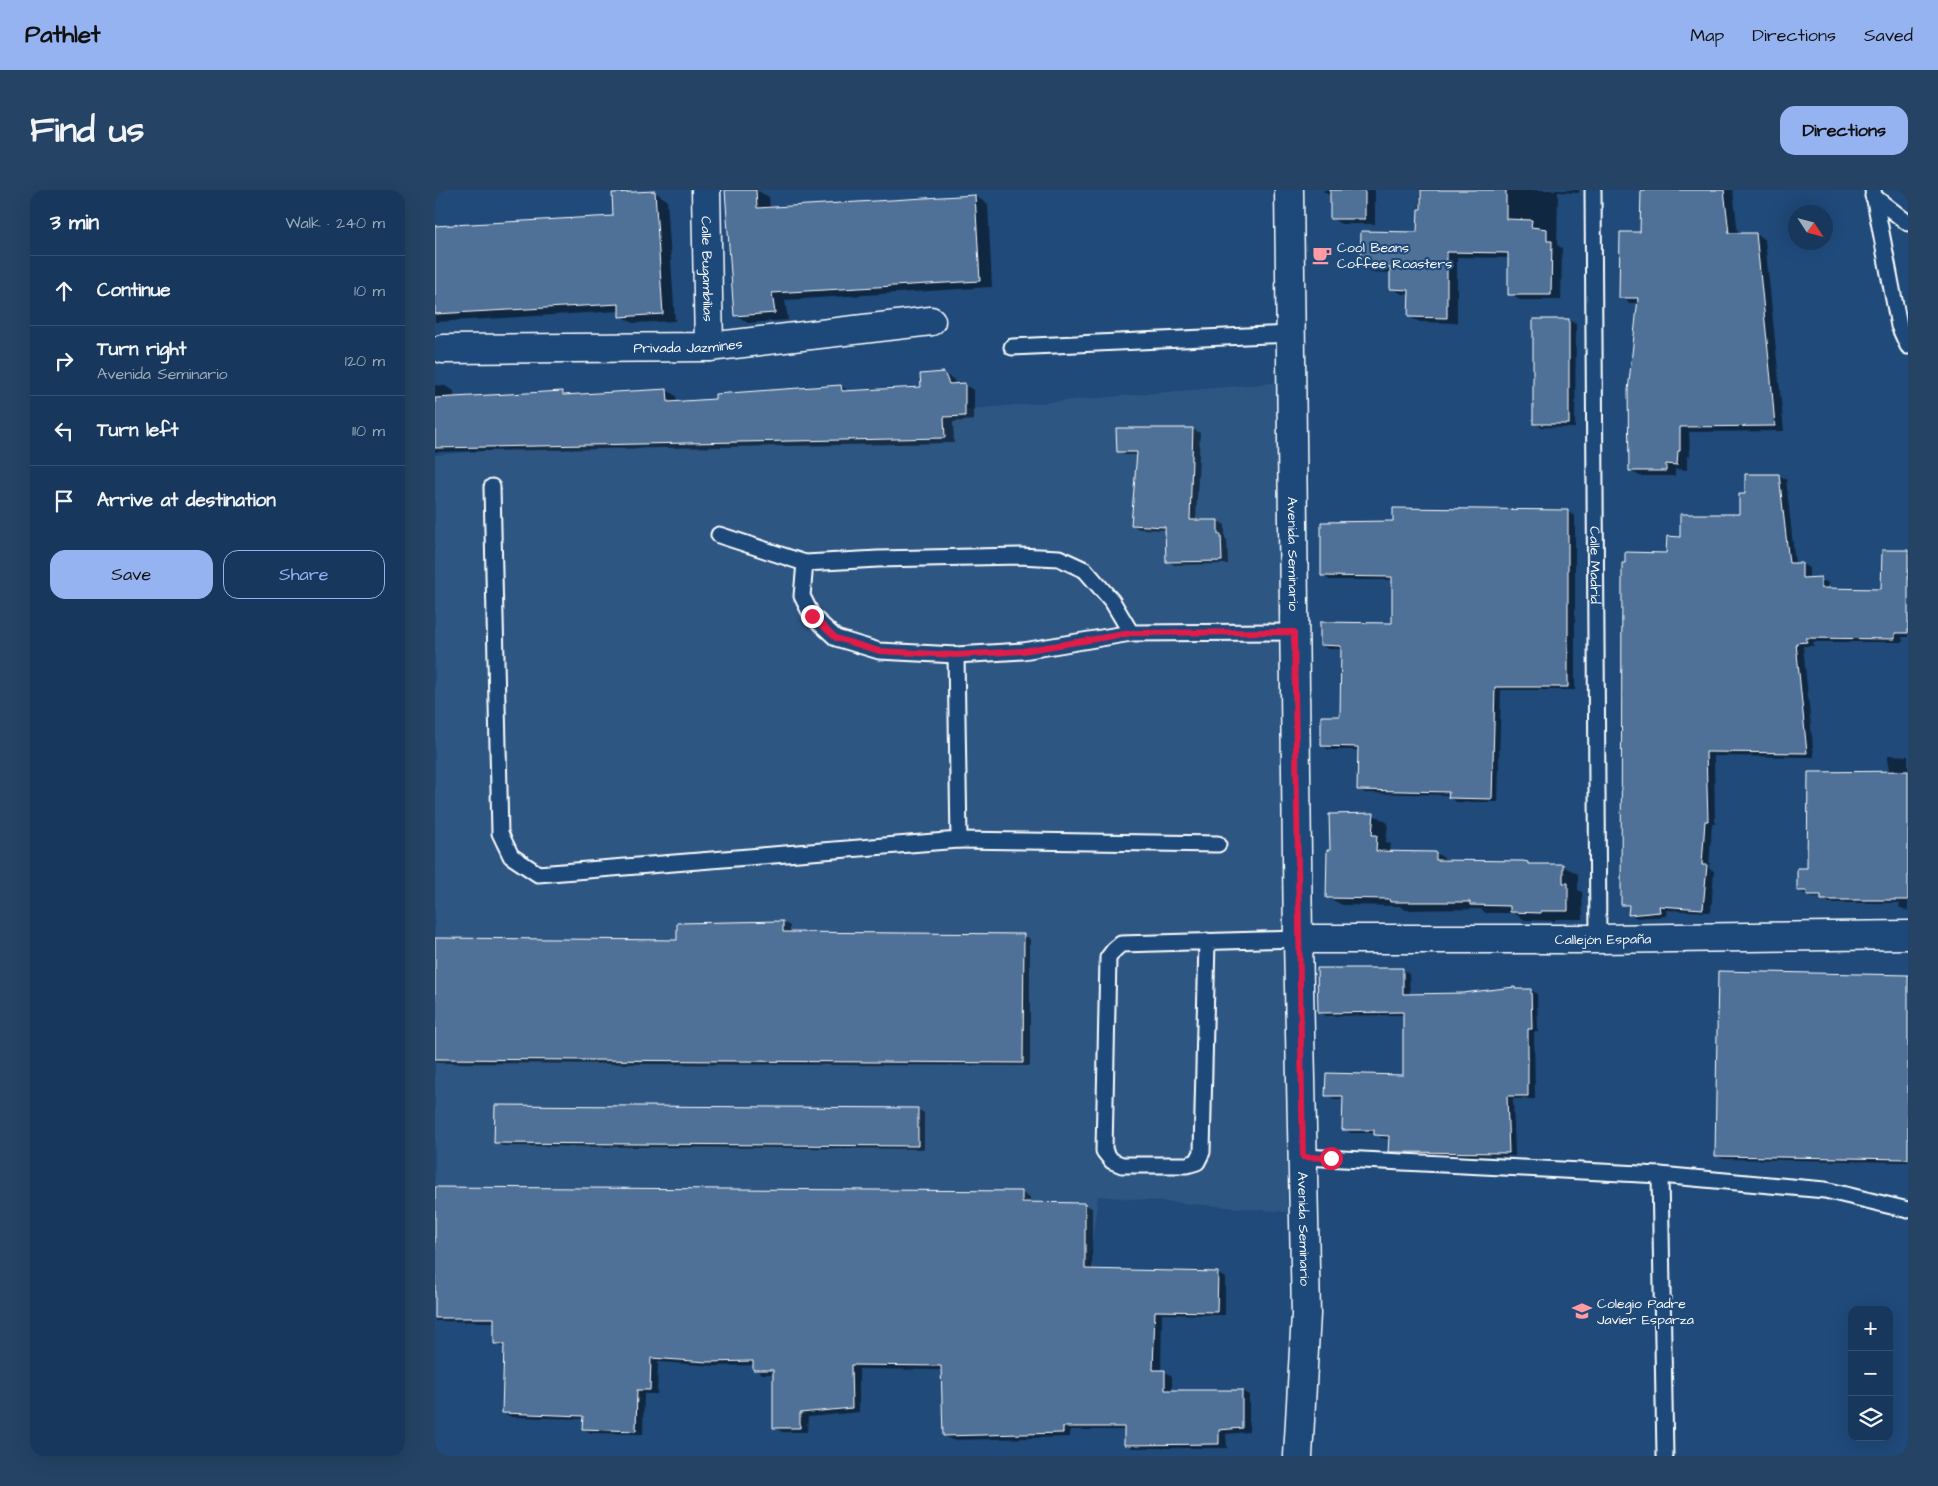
<!DOCTYPE html>
<meta charset="utf-8">
<style>
body{margin:0;font-family:"Architects Daughter",sans-serif;background:#244365;color:#f1f3f6}
.controls{position:absolute;right:15px;bottom:15px;display:grid;overflow:hidden;border-radius:10px;box-shadow:0 5px 20px #0002}
.controls button{width:45px;height:45px;display:grid;place-items:center;padding:0;border:0;border-bottom:1px solid #365272;background:#17385c;color:#f1f3f6;font:25px sans-serif}
.compass{position:absolute;left:1353px;top:15px;width:45px;height:45px;border-radius:50%;background:#17385c;box-shadow:0 5px 20px #0002;rotate:126deg}
.stop{position:absolute;width:15px;height:15px;margin:-11px;border:4px solid #e11d48;border-radius:50%;background:#fff}
.stop.end{background:#e11d48;border-color:#fff;box-shadow:0 1px 5px #0008}
.list{margin:0;padding:0;list-style:none}
h2{display:flex;justify-content:space-between;align-items:center;height:65px;margin:0;padding:0 20px;font-size:21px}
h2 small{font-size:16px;font-weight:400;color:#9eacbb}
.list li{display:grid;grid-template-columns:32px 1fr auto;gap:15px;align-items:center;box-sizing:border-box;height:70px;padding:0 20px;border-top:1px solid #365272}
.list b{display:block;font-size:19px;white-space:nowrap}
.list p{margin:0;font-size:16px;white-space:nowrap;color:#9eacbb}
.list em{font-size:16px;font-style:normal;color:#9eacbb}
.actions{display:flex;gap:10px;padding:15px 20px}
.actions a{flex:1;padding:11px 0;border:1px solid #95b2f1;border-radius:15px;text-align:center;font-size:18px;color:#95b2f1}
.actions .main{background:#95b2f1;color:#111}
.icon{flex:none;width:28px;height:28px;fill:none;stroke:currentColor;stroke-width:2;stroke-linecap:round;stroke-linejoin:round}
.map{position:relative;flex:none;width:1473px;height:1266px;overflow:hidden;border-radius:15px}
header{display:flex;align-items:center;gap:30px;box-sizing:border-box;height:70px;padding:0 25px;background:#95b2f1;color:#111}
header strong{font-size:24px}
nav{display:flex;gap:28px;margin-inline-start:auto;font-size:18px}
.intro{display:flex;align-items:center;justify-content:space-between;box-sizing:border-box;height:120px;padding:0 30px}
h1{margin:0;font-size:35px}
.button{padding:12px 22px;border-radius:15px;background:#95b2f1;color:#111;font-size:18px;font-weight:700}
main{display:flex;gap:30px;padding:0 30px}
aside{flex:1;background:#17385c;border-radius:15px;box-shadow:0 5px 20px #0002}
.map>svg:first-child{display:block}
</style>
<header>
<strong>Pathlet</strong>
<nav><a>Map</a><a>Directions</a><a>Saved</a></nav>
</header>
<div class="intro"><h1>Find us</h1><a class="button">Directions</a></div>
<main>
<aside>
<h2>3 min<small>Walk · 240 m</small></h2>
<ul class="list">
<li><svg class="icon" aria-label="ahead" viewBox="0 0 24 24"><path d="M12 20V5M6 11l6-6 6 6"/></svg><div><b>Continue</b></div><em>10 m</em></li>
<li><svg class="icon" aria-label="right" viewBox="0 0 24 24"><path d="M7 20v-9h11M14 6l5 5-5 5"/></svg><div><b>Turn right</b><p>Avenida Seminario</p></div><em>120 m</em></li>
<li><svg class="icon" aria-label="left" viewBox="0 0 24 24"><path d="M17 20v-9H6M10 6l-5 5 5 5"/></svg><div><b>Turn left</b></div><em>110 m</em></li>
<li><svg class="icon" aria-label="arrive" viewBox="0 0 24 24"><path d="M6 21V4h12l-3 4 3 4H6"/></svg><div><b>Arrive at destination</b></div></li>
</ul>
<div class="actions"><a class="main">Save</a><a>Share</a></div>
</aside>
<div class="map">
<svg width="1473" height="1266" viewBox="0 0 1473 1266">
<rect width="100%" height="100%" fill="#1f4a7a"/>
<filter id="ink" filterUnits="userSpaceOnUse"><feTurbulence type="fractalNoise" baseFrequency=".02" numOctaves="2"/><feDisplacementMap in="SourceGraphic" scale="10" xChannelSelector="R" yChannelSelector="G"/><feConvolveMatrix kernelMatrix="1 2 1 2 8 2 1 2 1" color-interpolation-filters="sRGB"/></filter>
<g filter="url(#ink)">
<path fill="#2e5683" d="M 848,192 L 852,1022 L 663,1006 L 649,1116 L 0,1111 L 0,265 Z"/>
<g fill="#0007">
<path d="M 321,0 L 334,7 L 335,18 L 540,6 L 553,14 L 557,97 L 350,110 L 353,130 L 313,133 L 300,125 L 291,2 Z"/>
<path d="M 889,0 L 940,0 L 940,34 L 906,34 L 896,28 L 896,6 L 889,2 Z"/>
<path d="M 985,0 L 1144,0 L 1144,3 L 1123,2 L 1122,55 L 1127,58 L 1126,110 L 1085,110 L 1075,104 L 1074,68 L 1022,67 L 1022,133 L 985,132 L 974,127 L 975,104 L 967,104 L 957,98 L 956,83 L 937,82 L 927,76 L 983,43 Z"/>
<path d="M 1207,0 L 1298,0 L 1303,44 L 1321,44 L 1330,50 L 1349,241 L 1254,242 L 1255,266 L 1252,266 L 1252,280 L 1240,279 L 1240,286 L 1205,286 L 1195,281 L 1204,113 L 1195,113 L 1186,107 L 1207,43 Z"/>
<path d="M 220,2 L 232,10 L 240,131 L 198,133 L 186,126 L 185,121 L 0,132 L 0,38 L 179,27 Z"/>
<path d="M 1099,130 L 1134,130 L 1141,134 L 1140,238 L 1106,237 L 1099,233 Z"/>
<path d="M 509,184 L 518,189 L 521,195 L 529,195 L 539,200 L 539,230 L 518,232 L 519,253 L 0,262 L 0,195 L 10,196 L 19,201 L 19,208 L 128,202 L 135,206 L 232,200 L 241,206 L 242,213 L 282,210 L 406,196 L 415,202 L 487,198 Z"/>
<path d="M 758,239 L 765,243 L 761,331 L 783,331 L 790,335 L 790,348 L 792,350 L 793,374 L 739,375 L 732,371 L 732,340 L 704,339 L 697,335 L 703,265 L 690,265 L 683,261 Z"/>
<path d="M 1343,285 L 1351,289 L 1360,374 L 1367,374 L 1374,378 L 1374,389 L 1385,389 L 1393,393 L 1393,399 L 1448,400 L 1473,362 L 1473,447 L 1467,447 L 1468,452 L 1378,452 L 1379,456 L 1368,456 L 1379,567 L 1279,566 L 1280,634 L 1277,634 L 1274,678 L 1279,681 L 1276,722 L 1231,720 L 1232,726 L 1202,728 L 1194,724 L 1195,718 L 1187,714 L 1233,364 L 1246,348 L 1306,326 L 1311,306 Z"/>
<path d="M 959,320 L 1133,322 L 1140,326 L 1140,500 L 1066,500 L 1063,612 L 1021,612 L 1014,608 L 1015,605 L 930,603 L 923,599 L 924,560 L 894,560 L 887,556 L 907,527 L 907,459 L 893,459 L 886,455 L 958,434 L 959,390 L 895,390 L 887,385 L 959,332 Z"/>
<path d="M 1453,565 L 1473,566 L 1473,721 L 1464,717 L 1465,713 L 1394,713 L 1388,708 L 1380,708 L 1363,701 L 1373,679 L 1454,583 Z"/>
<path d="M 939,625 L 953,633 L 951,652 L 956,654 L 955,662 L 1001,663 L 1015,672 L 1128,676 L 1143,684 L 1143,700 L 1147,702 L 1148,729 L 1120,729 L 1120,731 L 1090,730 L 1079,723 L 1051,723 L 1045,719 L 971,720 L 965,716 L 907,715 L 892,707 Z"/>
<path d="M 348,732 L 355,736 L 355,743 L 589,745 L 595,749 L 595,876 L 0,873 L 0,749 L 243,751 Z"/>
<path d="M 968,780 L 974,784 L 975,805 L 1027,804 L 1080,799 L 1083,800 L 1096,800 L 1102,804 L 1103,842 L 1099,842 L 1100,909 L 1078,909 L 1080,966 L 961,965 L 955,961 L 955,949 L 947,948 L 940,943 L 916,943 L 909,939 L 909,909 L 899,909 L 892,905 L 969,886 L 969,825 L 891,826 L 884,822 Z"/>
<path d="M 1473,787 L 1473,972 L 1288,969 L 1281,966 Z"/>
<path d="M 483,919 L 489,923 L 489,959 L 67,956 L 61,952 Z"/>
<path d="M 0,999 L 587,1003 L 595,1007 L 595,1013 L 649,1014 L 657,1018 L 657,1080 L 782,1083 L 790,1088 L 790,1125 L 727,1124 L 726,1181 L 729,1181 L 737,1186 L 737,1201 L 807,1201 L 814,1205 L 814,1242 L 791,1244 L 792,1258 L 698,1258 L 691,1254 L 691,1240 L 635,1240 L 635,1247 L 517,1250 L 509,1246 L 507,1180 L 424,1179 L 424,1222 L 373,1227 L 372,1242 L 347,1242 L 340,1237 L 339,1184 L 327,1184 L 319,1179 L 319,1175 L 281,1176 L 223,1172 L 222,1204 L 209,1204 L 208,1244 L 156,1243 L 149,1239 L 149,1229 L 76,1227 L 69,1223 L 70,1158 L 60,1154 L 60,1132 L 0,1131 Z"/>
</g>
<g fill="#507197" stroke="#fff">
<path d="M 290,0 L 321,0 L 322,18 L 540,5 L 545,91 L 337,103 L 340,123 L 299,126 Z"/>
<rect x="895" y="0" width="35" height="29"/>
<path d="M 986,0 L 1071,0 L 1071,29 L 1097,30 L 1096,37 L 1112,39 L 1112,51 L 1117,51 L 1116,105 L 1073,105 L 1073,63 L 1012,62 L 1012,128 L 973,127 L 974,100 L 955,99 L 955,78 L 925,77 L 926,41 L 982,42 L 983,19 L 986,19 Z"/>
<path d="M 1206,0 L 1289,0 L 1294,43 L 1321,43 L 1337,200 L 1340,236 L 1245,237 L 1245,261 L 1243,261 L 1242,275 L 1231,274 L 1231,281 L 1194,281 L 1193,201 L 1203,108 L 1184,108 L 1185,42 L 1205,42 Z"/>
<path d="M 220,1 L 228,124 L 184,127 L 184,114 L 0,124 L 0,36 L 178,26 L 177,3 Z"/>
<rect x="1098" y="129" width="36" height="105"/>
<path d="M 509,182 L 514,194 L 530,193 L 530,226 L 509,227 L 510,248 L 0,258 L 0,208 L 128,201 L 128,205 L 232,199 L 233,212 L 280,209 L 280,204 L 406,195 L 407,201 L 486,197 L 485,184 Z"/>
<path d="M 681,238 L 758,238 L 755,330 L 783,330 L 783,345 L 786,344 L 787,371 L 731,372 L 730,337 L 696,335 L 702,262 L 682,262 Z"/>
<path d="M 1310,284 L 1344,284 L 1354,373 L 1367,373 L 1367,388 L 1386,387 L 1386,398 L 1446,399 L 1447,360 L 1473,360 L 1473,443 L 1460,443 L 1460,449 L 1371,448 L 1372,452 L 1361,453 L 1372,563 L 1271,562 L 1273,631 L 1270,631 L 1267,675 L 1272,675 L 1268,719 L 1224,716 L 1225,722 L 1193,725 L 1194,715 L 1186,715 L 1187,373 L 1190,373 L 1190,362 L 1231,363 L 1232,346 L 1245,347 L 1245,324 L 1304,324 L 1304,304 L 1310,304 Z"/>
<path d="M 958,318 L 1133,320 L 1133,497 L 1060,497 L 1057,609 L 1013,608 L 1014,602 L 922,600 L 923,557 L 886,556 L 886,526 L 905,526 L 906,456 L 885,455 L 885,432 L 957,433 L 957,387 L 886,386 L 886,332 L 958,331 Z"/>
<path d="M 1473,581 L 1473,710 L 1386,710 L 1386,705 L 1372,705 L 1372,701 L 1362,701 L 1362,678 L 1372,678 L 1373,582 Z"/>
<path d="M 939,623 L 937,645 L 942,645 L 941,661 L 1001,662 L 1001,670 L 1088,671 L 1093,672 L 1093,674 L 1128,674 L 1128,693 L 1133,693 L 1133,721 L 1106,721 L 1106,723 L 1075,722 L 1075,716 L 1035,715 L 1035,712 L 955,712 L 954,709 L 891,708 L 892,660 L 895,660 L 894,624 Z"/>
<path d="M 348,731 L 348,742 L 589,744 L 588,873 L 0,869 L 0,748 L 242,750 L 242,733 Z"/>
<path d="M 882,778 L 968,778 L 968,804 L 1027,803 L 1080,797 L 1080,799 L 1096,799 L 1097,839 L 1093,839 L 1093,906 L 1072,906 L 1074,963 L 953,962 L 954,946 L 939,945 L 939,940 L 907,940 L 908,906 L 890,906 L 891,883 L 968,885 L 968,822 L 883,823 Z"/>
<path d="M 1283,781 L 1473,785 L 1473,969 L 1280,966 Z"/>
<path d="M 60,915 L 483,918 L 483,956 L 59,953 Z"/>
<path d="M 0,997 L 587,1001 L 587,1012 L 650,1013 L 650,1079 L 783,1082 L 782,1122 L 720,1121 L 718,1180 L 730,1180 L 730,1200 L 807,1200 L 807,1238 L 784,1240 L 784,1254 L 689,1255 L 689,1237 L 628,1237 L 628,1243 L 508,1246 L 506,1176 L 416,1175 L 417,1218 L 365,1223 L 365,1238 L 338,1238 L 338,1180 L 318,1180 L 318,1171 L 272,1172 L 216,1168 L 215,1200 L 202,1200 L 201,1241 L 147,1239 L 148,1226 L 67,1223 L 69,1154 L 59,1154 L 59,1128 L 0,1128 Z"/>
</g>
<g fill="none" stroke-linecap="round" stroke-linejoin="round">
<defs>
<g id="lane">
<path id="s1" d="M 1158,0 L 1163,749"/>
<path d="M 1438,0 L 1464,136 L 1473,156"/>
<path d="M 1438,6 L 1473,33"/>
<path d="M 577,157 L 855,144"/>
<path d="M 57,297 L 65,643 L 76,666 L 103,684 L 524,650 L 521,465"/>
<path d="M 284,345 L 370,373 L 443,369 L 584,366 L 624,368 L 650,380 L 677,411 L 696,443"/>
<path d="M 370,373 L 367,406 L 377,426 L 401,448 L 444,461 L 521,465 L 588,461 L 696,443 L 859,442"/>
<path d="M 524,650 L 783,654"/>
<path d="M 772,751 L 767,962 L 762,972 L 752,975 L 687,975 L 677,971 L 669,961 L 673,768 L 679,760 L 686,754 L 863,749"/>
<path d="M 868,967 L 1225,985 L 1390,1000 L 1473,1020"/>
<path d="M 1225,985 L 1230,1266"/>
</g>
<g id="street">
<path id="s2" d="M 271,0 L 274,157"/>
<path id="s3" d="M 8,159 L 274,157 L 496,131"/>
<path id="s4" d="M 863,749 L 1163,749 L 1473,745"/>
</g>
<g id="secondary">
<path id="s5" d="M 854,0 L 863,749 L 871,1124 L 863,1266"/>
</g>
</defs>
<use href="#lane" stroke="#fff" stroke-width="19"/>
<use href="#street" stroke="#fff" stroke-width="31"/>
<use href="#secondary" stroke="#fff" stroke-width="31"/>
<use href="#lane" stroke="#1f4a7a" stroke-width="15"/>
<use href="#street" stroke="#1f4a7a" stroke-width="28"/>
<use href="#secondary" stroke="#1f4a7a" stroke-width="28"/>
</g>
</g>
<g fill="none" stroke-linecap="round" stroke-linejoin="round" filter="url(#ink)">
<path stroke="#e11d48" stroke-width="6" d="M 377,426 L 401,448 L 444,461 L 521,465 L 588,461 L 696,443 L 859,442 L 868,967 L 896,968"/>
</g>
<defs>
<symbol id="cafe-bare" viewBox="-9 -9 18 18"><path d="M-5.5-4.5H6V0H3Q3 3.5 0 3.5H-2.5Q-5.5 3.5-5.5 0ZM3-3.2v2h1.7v-2ZM-6 4.5H4V6H-6Z" fill="#ff9aa2" stroke="#1f4a7a" stroke-width="2.5" paint-order="stroke"/></symbol>
<symbol id="university-bare" viewBox="-9 -9 18 18"><path d="M0-5L7-2L0 1L-7-2ZM-4 1L0 2.5L4 1V4Q0 6-4 4Z" fill="#ff9aa2" stroke="#1f4a7a" stroke-width="2.5" paint-order="stroke"/></symbol>
</defs>
<g fill-rule="evenodd">
<use href="#cafe-bare" x="873" y="51" width="28" height="28"/>
<use href="#university-bare" x="1133" y="1107" width="28" height="28"/>
</g>
<g text-anchor="middle" stroke-width="4.5" stroke-linejoin="round" paint-order="stroke">
<g font-size="14" fill="#fff" stroke="#1f4a7a" text-anchor="start">
<text x="902" y="62">Cool Beans<tspan x="902" dy="16">Coffee Roasters</tspan></text>
<text x="1162" y="1118">Colegio Padre<tspan x="1162" dy="16">Javier Esparza</tspan></text>
</g>
<g font-size="14" fill="#fff" stroke="#1f4a7a">
<text dy="5" stroke="none"><textPath href="#s2" startOffset="79">Calle Bugambilias</textPath></text>
<text dy="5" stroke="none"><textPath href="#s3" startOffset="245">Privada Jazmines</textPath></text>
<text dy="5" stroke="none"><textPath href="#s5" startOffset="364">Avenida Seminario</textPath></text>
<text dy="5" stroke="none"><textPath href="#s1" startOffset="375">Calle Madrid</textPath></text>
<text dy="5" stroke="none"><textPath href="#s4" startOffset="305">Callejón España</textPath></text>
<text dy="5" stroke="none"><textPath href="#s5" startOffset="1039">Avenida Seminario</textPath></text>
</g>
</g>
</svg>
<div class="controls">
<button>+</button>
<button>−</button>
<button><svg class="icon" aria-label="layers" viewBox="0 0 24 24"><path d="M12 4l9 5-9 5-9-5zM3 14l9 5 9-5"/></svg></button>
</div>
<svg class="compass" viewBox="-18 -18 36 36"><path d="M0-13l5 13h-10z" fill="#e53935"/><path d="M0 13l5-13h-10z" fill="#9eacbb"/></svg>
<div class="stop" style="left:896px;top:968px"></div>
<div class="stop end" style="left:377px;top:426px"></div>
</div>
</main>
